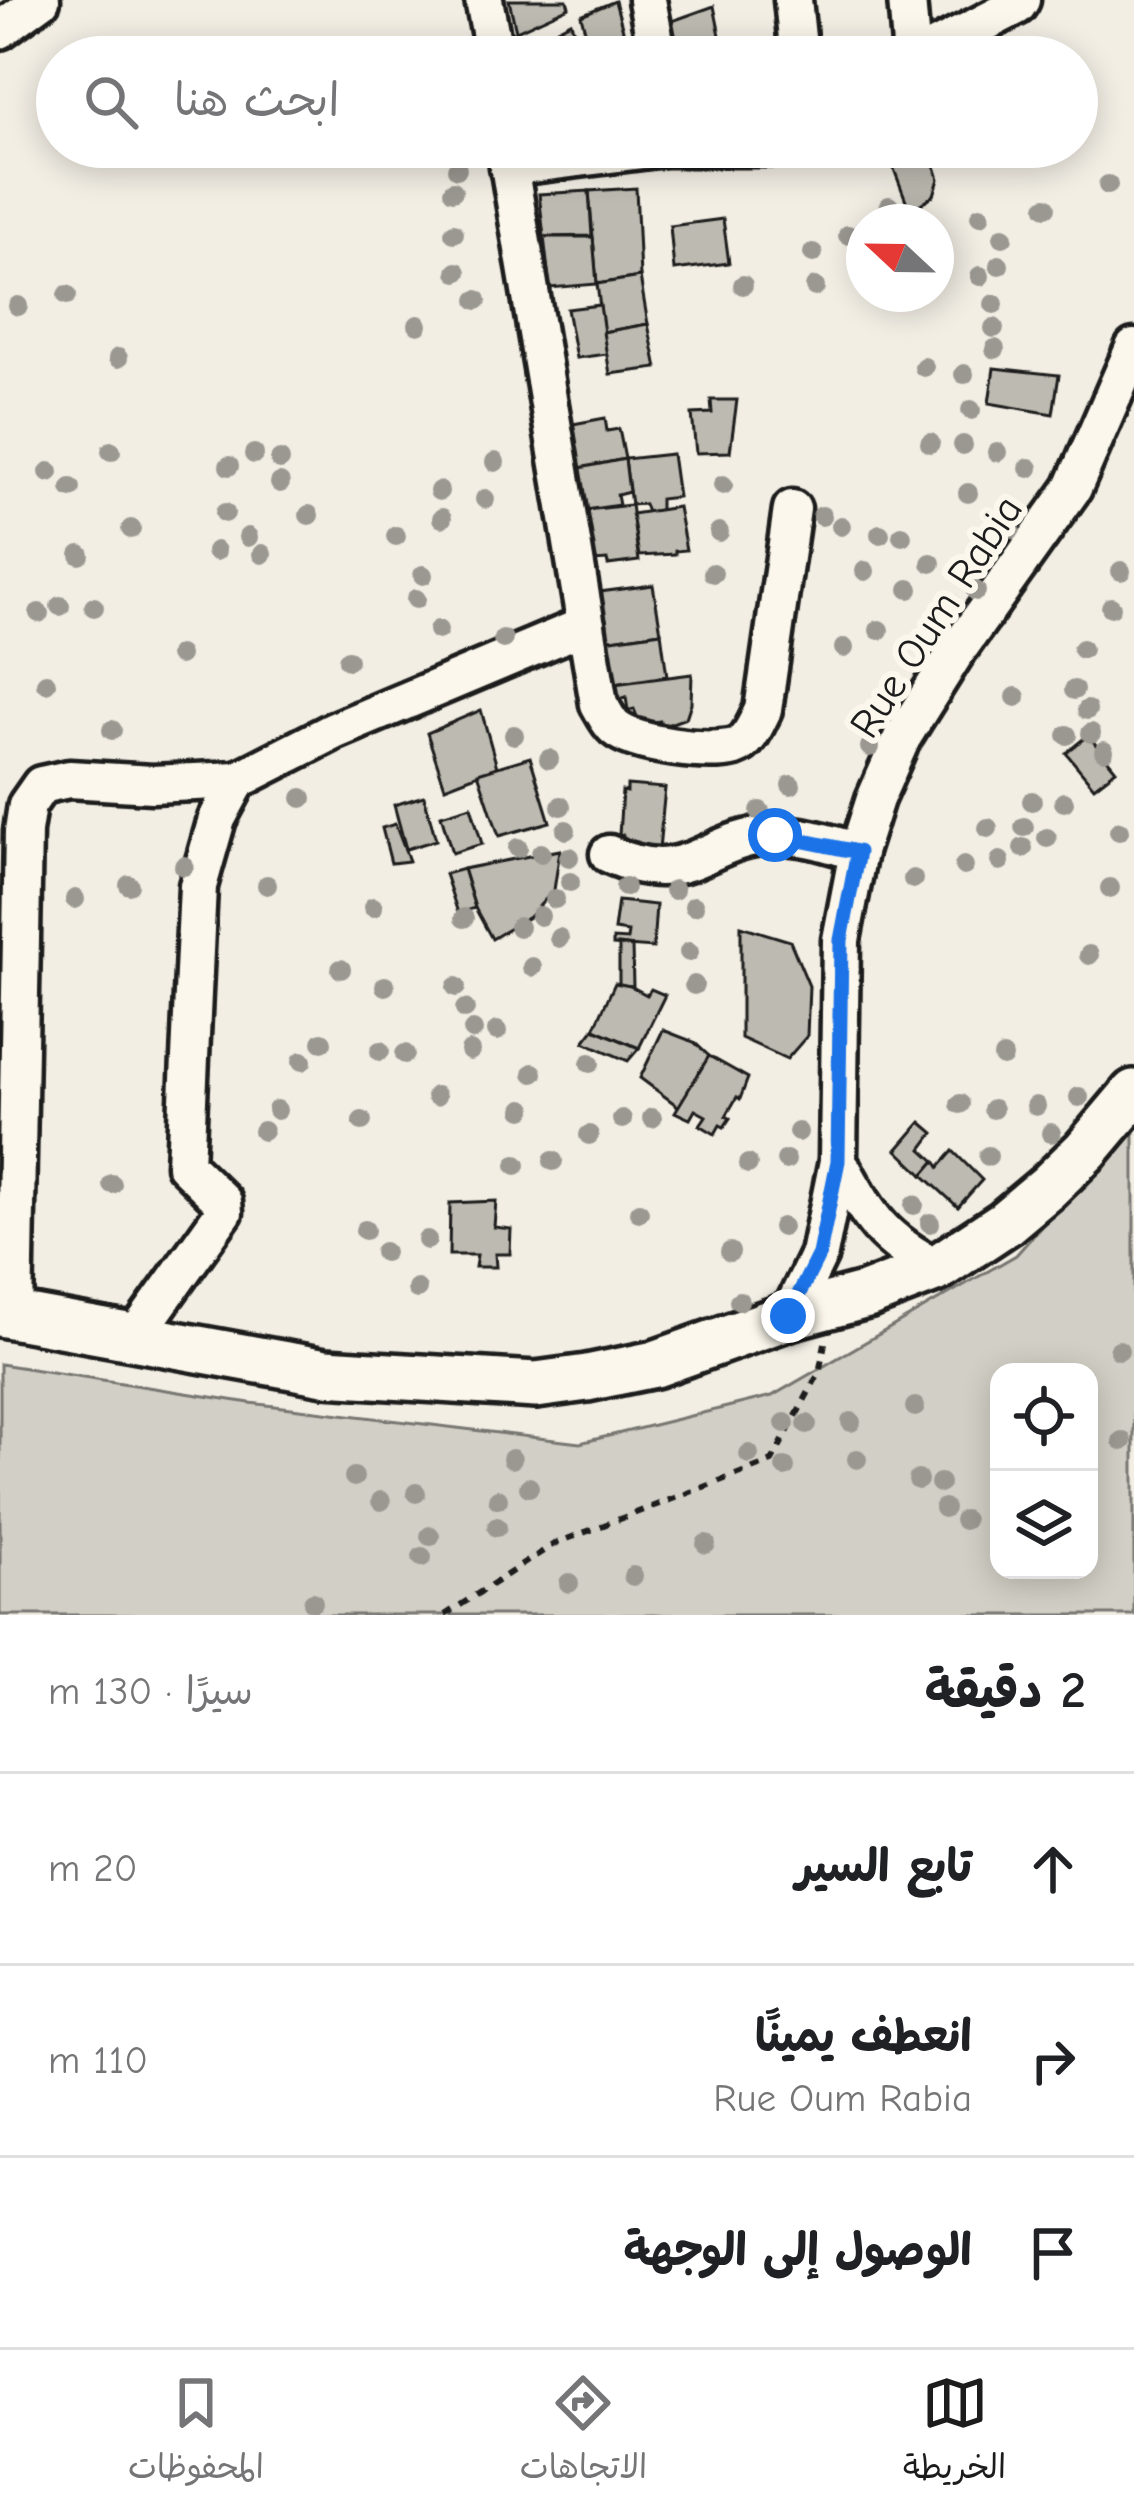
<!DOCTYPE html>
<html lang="ar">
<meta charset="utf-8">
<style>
body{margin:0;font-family:"Comic Neue","Playpen Sans Arabic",sans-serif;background:#f2f2f2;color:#202124;direction:rtl}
.controls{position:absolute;right:36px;bottom:36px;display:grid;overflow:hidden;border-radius:24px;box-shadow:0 6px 30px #0003}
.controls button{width:108px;height:108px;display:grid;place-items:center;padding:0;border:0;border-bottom:3px solid #e0e0e0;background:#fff;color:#202124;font:60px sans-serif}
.compass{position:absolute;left:846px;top:204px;width:108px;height:108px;border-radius:50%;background:#fff;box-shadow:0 6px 30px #0003;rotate:292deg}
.stop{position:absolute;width:36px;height:36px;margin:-27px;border:9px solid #1a73e8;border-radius:50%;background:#fff}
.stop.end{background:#1a73e8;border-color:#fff;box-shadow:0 3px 12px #0008}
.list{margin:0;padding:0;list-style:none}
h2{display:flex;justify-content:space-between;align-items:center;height:156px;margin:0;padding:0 48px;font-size:51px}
h2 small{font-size:39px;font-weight:400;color:#757577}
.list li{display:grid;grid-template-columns:78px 1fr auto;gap:36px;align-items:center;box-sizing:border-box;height:192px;padding:0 48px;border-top:3px solid #e0e0e0}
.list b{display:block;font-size:45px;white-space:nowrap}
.list p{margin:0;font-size:39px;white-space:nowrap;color:#757577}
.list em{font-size:39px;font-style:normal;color:#757577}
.icon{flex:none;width:66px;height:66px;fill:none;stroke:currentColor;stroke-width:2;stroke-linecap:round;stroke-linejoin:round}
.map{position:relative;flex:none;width:1134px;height:1615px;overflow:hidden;direction:ltr}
.search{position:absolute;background:#fff;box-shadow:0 6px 30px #0003;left:36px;right:36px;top:36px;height:132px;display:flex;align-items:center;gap:30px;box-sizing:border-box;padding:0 42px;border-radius:66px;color:#757577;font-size:45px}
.sheet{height:732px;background:#fff}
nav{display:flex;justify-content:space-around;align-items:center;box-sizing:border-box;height:168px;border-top:3px solid #e0e0e0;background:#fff;font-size:33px;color:#757577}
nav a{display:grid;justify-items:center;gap:6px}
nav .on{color:#1c1c1c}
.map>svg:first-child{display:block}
</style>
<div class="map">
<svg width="1134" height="1615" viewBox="0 0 1134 1615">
<rect width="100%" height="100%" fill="#f2eee4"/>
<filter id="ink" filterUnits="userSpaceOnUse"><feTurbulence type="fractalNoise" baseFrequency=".00833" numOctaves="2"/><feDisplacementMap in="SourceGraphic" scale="24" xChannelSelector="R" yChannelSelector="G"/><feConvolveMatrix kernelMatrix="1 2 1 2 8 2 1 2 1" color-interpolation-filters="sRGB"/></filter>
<g filter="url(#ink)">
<path fill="#d2cfc6" stroke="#777671" stroke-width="3" fill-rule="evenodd" d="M 1134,1122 L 1134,1615 L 0,1615 L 0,1364 L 250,1403 L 580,1443 L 772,1396 L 1016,1255 ZM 999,1372 L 1089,1372 L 1089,1570 L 999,1570 Z"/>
<g fill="#bdbab1" stroke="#1c1c1c" stroke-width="3">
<path d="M 509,0 L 567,0 L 569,7 L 516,31 Z"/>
<path d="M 615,1 L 627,45 L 603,57 L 591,57 L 590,52 L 580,54 L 577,43 L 587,39 L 581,15 Z"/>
<path d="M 714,6 L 723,50 L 705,57 L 669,57 L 661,25 Z"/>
<path d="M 571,22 L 580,54 L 577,57 L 522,57 L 520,44 L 548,32 L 552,45 L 561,42 L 557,29 Z"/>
<path d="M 910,147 L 929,147 L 939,179 L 934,195 L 910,211 L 889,156 Z"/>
<path d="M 636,188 L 640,277 L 597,284 L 589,191 Z"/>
<path d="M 589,191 L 592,236 L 544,237 L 539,194 Z"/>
<path d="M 723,219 L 729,263 L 674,270 L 670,226 Z"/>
<path d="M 544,237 L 593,237 L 597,284 L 550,288 Z"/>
<path d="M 640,277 L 648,324 L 603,332 L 597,284 Z"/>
<path d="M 600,305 L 607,354 L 576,358 L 567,309 Z"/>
<path d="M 648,324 L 657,368 L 610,374 L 603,332 Z"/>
<path d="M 994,368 L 1059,375 L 1053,414 L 989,403 Z"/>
<path d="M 711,400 L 737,400 L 730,452 L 696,453 L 692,414 L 712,413 Z"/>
<path d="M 605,418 L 607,431 L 619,429 L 625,459 L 580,468 L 573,424 Z"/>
<path d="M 672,454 L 678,497 L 660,499 L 660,510 L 647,512 L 644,504 L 631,505 L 625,459 Z"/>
<path d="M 625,459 L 629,492 L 617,495 L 619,505 L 586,510 L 580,468 Z"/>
<path d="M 631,505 L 639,561 L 608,565 L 607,560 L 594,561 L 586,510 Z"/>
<path d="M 678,507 L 686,550 L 675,551 L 675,554 L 639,556 L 632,514 Z"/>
<path d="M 653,585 L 661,632 L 605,640 L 597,596 L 600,592 Z"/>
<path d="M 661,632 L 667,676 L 614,684 L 605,640 Z"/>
<path d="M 692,674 L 691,703 L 686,718 L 661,727 L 660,721 L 640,724 L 634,709 L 628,711 L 626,697 L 620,699 L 614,684 Z"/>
<path d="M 481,710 L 497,767 L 445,787 L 427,733 Z"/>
<path d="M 1088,735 L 1116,770 L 1094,787 L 1066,753 Z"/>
<path d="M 530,757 L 550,822 L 499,836 L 478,773 Z"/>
<path d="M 627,785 L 665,788 L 659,849 L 636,847 L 637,842 L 623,841 L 623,835 L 619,835 L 622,791 L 627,792 Z"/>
<path d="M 424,796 L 436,840 L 406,849 L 394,805 Z"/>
<path d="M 471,806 L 482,844 L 452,853 L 441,815 Z"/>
<path d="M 395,824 L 400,837 L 409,861 L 391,863 L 382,828 Z"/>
<path d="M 560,850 L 554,890 L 529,917 L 492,939 L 475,908 L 463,869 Z"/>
<path d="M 463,869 L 475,908 L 458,913 L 445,874 Z"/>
<path d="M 618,901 L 656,905 L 653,948 L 613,945 L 613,939 L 627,940 L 628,932 L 614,930 Z"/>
<path d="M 741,926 L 790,941 L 809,986 L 807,1036 L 787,1059 L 741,1038 Z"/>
<path d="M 619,945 L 632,947 L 633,986 L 619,985 Z"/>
<path d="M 615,983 L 630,986 L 647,995 L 651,989 L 665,995 L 639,1048 L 594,1029 Z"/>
<path d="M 594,1029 L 639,1048 L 628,1061 L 584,1042 Z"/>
<path d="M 663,1030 L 694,1042 L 709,1056 L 679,1107 L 640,1078 Z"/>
<path d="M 709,1056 L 748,1078 L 740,1099 L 737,1097 L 726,1116 L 730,1118 L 724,1127 L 720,1125 L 715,1134 L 700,1125 L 706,1116 L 695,1110 L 690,1119 L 675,1112 Z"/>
<path d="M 921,1122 L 934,1133 L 922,1149 L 935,1161 L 923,1175 L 897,1150 Z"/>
<path d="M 953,1151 L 982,1180 L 958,1207 L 923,1175 L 935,1161 L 939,1167 Z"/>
<path d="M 496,1201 L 494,1227 L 511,1229 L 510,1254 L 495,1254 L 496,1267 L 475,1267 L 477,1255 L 449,1255 L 450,1203 Z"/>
</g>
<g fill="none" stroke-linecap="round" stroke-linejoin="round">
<defs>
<g id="minor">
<path d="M 484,0 L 495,57"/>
<path d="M 647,0 L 658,57"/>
<path d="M 793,0 L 799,57"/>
<path d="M 907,0 L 912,57"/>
<path d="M 0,30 L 41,0"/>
<path d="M 918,57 L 1017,6 L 1021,0"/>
<path d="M 506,147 L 599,704 C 604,712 608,722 615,728 C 635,745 709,754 735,747 C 750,742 756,723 763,710 L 792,509"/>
<path d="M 508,167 L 666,147 L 788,147"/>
<path d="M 609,854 C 689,891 704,837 774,835 C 802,834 831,844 858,852"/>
<path d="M 838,1161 C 869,1216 878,1237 937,1268"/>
<path d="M 14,1316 L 23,831 L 27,805 L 41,785 L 69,779 L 152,784 L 238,780"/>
<path d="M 789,1316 L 819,1254 L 838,1161 L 841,940 L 858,852 L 875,799 L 902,738 L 954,655 L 1073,488 L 1134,348"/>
<path d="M 134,1338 L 224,1212 L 223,1202 L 185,1165 L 198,886 L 217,819 L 238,780 L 334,731 L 586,625"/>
</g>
<path id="major" d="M 0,1313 L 325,1372 L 536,1385 L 587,1378 L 655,1364 L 789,1316 L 867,1295 L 937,1268 L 1005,1223 L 1048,1187 L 1086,1150 L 1134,1093"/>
</defs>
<use href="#minor" stroke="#1c1c1c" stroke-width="45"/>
<use href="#major" stroke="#1c1c1c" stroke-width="54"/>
<path stroke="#1c1c1c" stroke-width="6" stroke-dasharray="9 9" stroke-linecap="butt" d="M 445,1615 L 554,1544 L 772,1461 L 819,1373 L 825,1343"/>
<use href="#minor" stroke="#fbf7ec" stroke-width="36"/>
<use href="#major" stroke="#fbf7ec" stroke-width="45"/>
</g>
<g fill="#9b9892">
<circle cx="457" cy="169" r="10"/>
<circle cx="1108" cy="185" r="10"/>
<circle cx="453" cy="191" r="10"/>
<circle cx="889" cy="206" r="10"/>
<circle cx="1046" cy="207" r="10"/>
<circle cx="980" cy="216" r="10"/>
<circle cx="454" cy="233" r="10"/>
<circle cx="848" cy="235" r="10"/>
<circle cx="1003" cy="237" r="10"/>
<circle cx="813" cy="253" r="10"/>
<circle cx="999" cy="265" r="10"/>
<circle cx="457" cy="272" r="10"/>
<circle cx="980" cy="276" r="10"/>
<circle cx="743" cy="285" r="10"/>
<circle cx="815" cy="287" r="10"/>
<circle cx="67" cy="295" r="10"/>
<circle cx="477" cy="300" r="10"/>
<circle cx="994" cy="304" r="10"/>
<circle cx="18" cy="306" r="10"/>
<circle cx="418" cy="325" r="10"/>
<circle cx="994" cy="328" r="10"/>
<circle cx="995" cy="349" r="10"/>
<circle cx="118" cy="358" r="10"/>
<circle cx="924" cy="367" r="10"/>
<circle cx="964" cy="374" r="10"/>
<circle cx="971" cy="410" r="10"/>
<circle cx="930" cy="443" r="10"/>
<circle cx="963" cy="445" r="10"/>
<circle cx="111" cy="451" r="10"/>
<circle cx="997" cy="452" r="10"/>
<circle cx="254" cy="454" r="10"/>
<circle cx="280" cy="460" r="10"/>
<circle cx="495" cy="462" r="10"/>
<circle cx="229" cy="466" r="10"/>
<circle cx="1029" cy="468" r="10"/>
<circle cx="49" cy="472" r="10"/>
<circle cx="280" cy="483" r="10"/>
<circle cx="723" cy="485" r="10"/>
<circle cx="71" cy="488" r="10"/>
<circle cx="439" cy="491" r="10"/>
<circle cx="968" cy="493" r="10"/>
<circle cx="485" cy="499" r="10"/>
<circle cx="225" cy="513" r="10"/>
<circle cx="309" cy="515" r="10"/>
<circle cx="822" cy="516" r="10"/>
<circle cx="442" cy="518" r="10"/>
<circle cx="841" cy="526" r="10"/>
<circle cx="131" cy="529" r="10"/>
<circle cx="1011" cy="529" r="10"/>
<circle cx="719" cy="532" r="10"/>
<circle cx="880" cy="534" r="10"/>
<circle cx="396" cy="536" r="10"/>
<circle cx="902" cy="536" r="10"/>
<circle cx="248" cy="537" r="10"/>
<circle cx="216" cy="551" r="10"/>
<circle cx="262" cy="554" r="10"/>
<circle cx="80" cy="555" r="10"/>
<circle cx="976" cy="557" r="10"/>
<circle cx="931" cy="563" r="10"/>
<circle cx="865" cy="571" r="10"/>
<circle cx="1121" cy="571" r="10"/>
<circle cx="713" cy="573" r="10"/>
<circle cx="423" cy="575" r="10"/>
<circle cx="909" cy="589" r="10"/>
<circle cx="976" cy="591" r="10"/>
<circle cx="416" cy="599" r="10"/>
<circle cx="951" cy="604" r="10"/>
<circle cx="60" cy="606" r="10"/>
<circle cx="94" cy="607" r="10"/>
<circle cx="1111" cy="607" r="10"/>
<circle cx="39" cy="613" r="10"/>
<circle cx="438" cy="630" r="10"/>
<circle cx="879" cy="630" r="10"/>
<circle cx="503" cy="639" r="10"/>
<circle cx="844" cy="648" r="10"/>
<circle cx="1082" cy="649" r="10"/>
<circle cx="179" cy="655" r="10"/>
<circle cx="348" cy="660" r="10"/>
<circle cx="46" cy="683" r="10"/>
<circle cx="1074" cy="690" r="10"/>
<circle cx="1016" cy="697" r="10"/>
<circle cx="1087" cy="710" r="10"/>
<circle cx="112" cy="730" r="10"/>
<circle cx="1091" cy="733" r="10"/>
<circle cx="514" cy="735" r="10"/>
<circle cx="1067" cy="735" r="10"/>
<circle cx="870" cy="747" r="10"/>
<circle cx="1104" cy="751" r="10"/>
<circle cx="549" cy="759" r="10"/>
<circle cx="791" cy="785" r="10"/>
<circle cx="302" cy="798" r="10"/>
<circle cx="1032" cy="801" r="10"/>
<circle cx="1064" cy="802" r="10"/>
<circle cx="561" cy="806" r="10"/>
<circle cx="760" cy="811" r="10"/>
<circle cx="1024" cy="827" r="10"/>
<circle cx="988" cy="828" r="10"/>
<circle cx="566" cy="830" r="10"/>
<circle cx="1119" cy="831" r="10"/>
<circle cx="1047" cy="838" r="10"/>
<circle cx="518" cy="848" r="10"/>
<circle cx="1023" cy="848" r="10"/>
<circle cx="541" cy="853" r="10"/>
<circle cx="569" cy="857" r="10"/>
<circle cx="1000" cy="861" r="10"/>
<circle cx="184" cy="866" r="10"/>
<circle cx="964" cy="866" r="10"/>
<circle cx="913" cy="879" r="10"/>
<circle cx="570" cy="882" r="10"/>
<circle cx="129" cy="885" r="10"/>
<circle cx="267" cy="885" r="10"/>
<circle cx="625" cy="887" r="10"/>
<circle cx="1110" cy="888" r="10"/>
<circle cx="674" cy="890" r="10"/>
<circle cx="75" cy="899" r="10"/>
<circle cx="555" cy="899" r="10"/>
<circle cx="694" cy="906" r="10"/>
<circle cx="373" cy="907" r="10"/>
<circle cx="540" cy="916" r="10"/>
<circle cx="464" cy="918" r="10"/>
<circle cx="519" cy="927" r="10"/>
<circle cx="559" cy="938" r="10"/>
<circle cx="689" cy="952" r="10"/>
<circle cx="1089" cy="955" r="10"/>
<circle cx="532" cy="967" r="10"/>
<circle cx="341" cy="969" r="10"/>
<circle cx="694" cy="985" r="10"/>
<circle cx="385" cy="986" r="10"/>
<circle cx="456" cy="987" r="10"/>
<circle cx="465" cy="1009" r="10"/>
<circle cx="473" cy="1030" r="10"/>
<circle cx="497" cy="1031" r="10"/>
<circle cx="322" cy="1042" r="10"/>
<circle cx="380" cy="1051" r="10"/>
<circle cx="470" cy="1051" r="10"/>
<circle cx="405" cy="1054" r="10"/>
<circle cx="1003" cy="1057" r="10"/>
<circle cx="302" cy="1061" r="10"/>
<circle cx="590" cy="1063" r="10"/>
<circle cx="533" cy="1073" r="10"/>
<circle cx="436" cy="1096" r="10"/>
<circle cx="1079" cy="1097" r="10"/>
<circle cx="960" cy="1104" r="10"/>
<circle cx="1036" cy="1106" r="10"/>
<circle cx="523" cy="1109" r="10"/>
<circle cx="993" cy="1109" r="10"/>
<circle cx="277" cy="1110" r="10"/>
<circle cx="652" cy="1118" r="10"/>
<circle cx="622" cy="1119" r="10"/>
<circle cx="362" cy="1121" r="10"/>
<circle cx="263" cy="1131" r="10"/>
<circle cx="798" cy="1132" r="10"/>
<circle cx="1051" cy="1133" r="10"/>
<circle cx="589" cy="1135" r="10"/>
<circle cx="988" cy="1156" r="10"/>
<circle cx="786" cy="1160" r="10"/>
<circle cx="553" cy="1161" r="10"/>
<circle cx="748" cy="1164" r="10"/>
<circle cx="516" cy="1165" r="10"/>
<circle cx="112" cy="1184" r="10"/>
<circle cx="914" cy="1205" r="10"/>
<circle cx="639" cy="1212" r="10"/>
<circle cx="930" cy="1223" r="10"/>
<circle cx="782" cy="1227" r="10"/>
<circle cx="365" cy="1230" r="10"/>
<circle cx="427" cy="1240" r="10"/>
<circle cx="384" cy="1252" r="10"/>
<circle cx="730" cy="1252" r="10"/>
<circle cx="417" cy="1289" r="10"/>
<circle cx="739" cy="1301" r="10"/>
<circle cx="1119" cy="1350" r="10"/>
<circle cx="915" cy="1407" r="10"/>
<circle cx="851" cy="1422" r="10"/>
<circle cx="785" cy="1423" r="10"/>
<circle cx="807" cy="1424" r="10"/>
<circle cx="1122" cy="1441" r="10"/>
<circle cx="749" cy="1454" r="10"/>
<circle cx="512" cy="1459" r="10"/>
<circle cx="857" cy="1459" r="10"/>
<circle cx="785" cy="1467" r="10"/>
<circle cx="354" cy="1477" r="10"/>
<circle cx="918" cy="1480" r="10"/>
<circle cx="940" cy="1483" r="10"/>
<circle cx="529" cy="1487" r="10"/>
<circle cx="416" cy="1493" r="10"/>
<circle cx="498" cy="1499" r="10"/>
<circle cx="381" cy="1501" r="10"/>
<circle cx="944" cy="1508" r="10"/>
<circle cx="964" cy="1520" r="10"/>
<circle cx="497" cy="1527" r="10"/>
<circle cx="430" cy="1536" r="10"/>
<circle cx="706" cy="1544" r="10"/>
<circle cx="422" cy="1557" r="10"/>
<circle cx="633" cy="1576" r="10"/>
<circle cx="569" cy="1583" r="10"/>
<circle cx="313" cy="1602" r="10"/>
</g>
</g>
<g fill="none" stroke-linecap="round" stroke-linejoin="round" filter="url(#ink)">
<path stroke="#1a73e8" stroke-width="15" d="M 775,835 L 858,852 L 841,940 L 838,1161 L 819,1254 L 788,1316"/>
</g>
<g text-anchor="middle" stroke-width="12" stroke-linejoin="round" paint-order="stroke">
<g font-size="42" fill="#1c1c1c" stroke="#fbf7ec">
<text transform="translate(935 616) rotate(-57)" y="15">Rue Oum Rabia</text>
</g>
</g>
</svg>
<div class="controls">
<button><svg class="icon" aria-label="locate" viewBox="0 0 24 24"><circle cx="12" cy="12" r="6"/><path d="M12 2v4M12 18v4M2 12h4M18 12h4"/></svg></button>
<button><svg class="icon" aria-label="layers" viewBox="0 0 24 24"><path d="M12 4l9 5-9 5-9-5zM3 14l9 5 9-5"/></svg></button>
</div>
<svg class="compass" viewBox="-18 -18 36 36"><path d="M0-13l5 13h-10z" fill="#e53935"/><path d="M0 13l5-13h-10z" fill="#757577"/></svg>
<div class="stop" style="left:775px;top:835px"></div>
<div class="stop end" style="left:788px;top:1316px"></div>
<div class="search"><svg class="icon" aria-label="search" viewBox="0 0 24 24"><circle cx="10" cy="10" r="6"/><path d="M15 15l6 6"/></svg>ابحث هنا</div>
</div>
<section class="sheet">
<h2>2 دقيقة<small>سيرًا · 130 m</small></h2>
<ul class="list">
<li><svg class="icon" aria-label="ahead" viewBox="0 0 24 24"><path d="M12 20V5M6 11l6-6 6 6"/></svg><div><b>تابع السير</b></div><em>20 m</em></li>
<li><svg class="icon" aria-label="right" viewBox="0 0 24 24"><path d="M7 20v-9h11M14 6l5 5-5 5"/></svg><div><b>انعطف يمينًا</b><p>Rue Oum Rabia</p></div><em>110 m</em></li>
<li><svg class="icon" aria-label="arrive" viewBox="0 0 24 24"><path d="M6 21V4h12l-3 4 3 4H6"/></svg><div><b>الوصول إلى الوجهة</b></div></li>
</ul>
</section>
<nav>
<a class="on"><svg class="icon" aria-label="map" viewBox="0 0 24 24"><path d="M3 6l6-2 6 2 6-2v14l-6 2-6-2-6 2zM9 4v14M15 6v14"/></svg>الخريطة</a>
<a><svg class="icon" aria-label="directions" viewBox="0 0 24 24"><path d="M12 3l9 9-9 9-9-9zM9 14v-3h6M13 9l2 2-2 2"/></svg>الاتجاهات</a>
<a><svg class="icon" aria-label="saved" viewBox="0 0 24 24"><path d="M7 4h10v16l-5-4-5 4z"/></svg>المحفوظات</a>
</nav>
